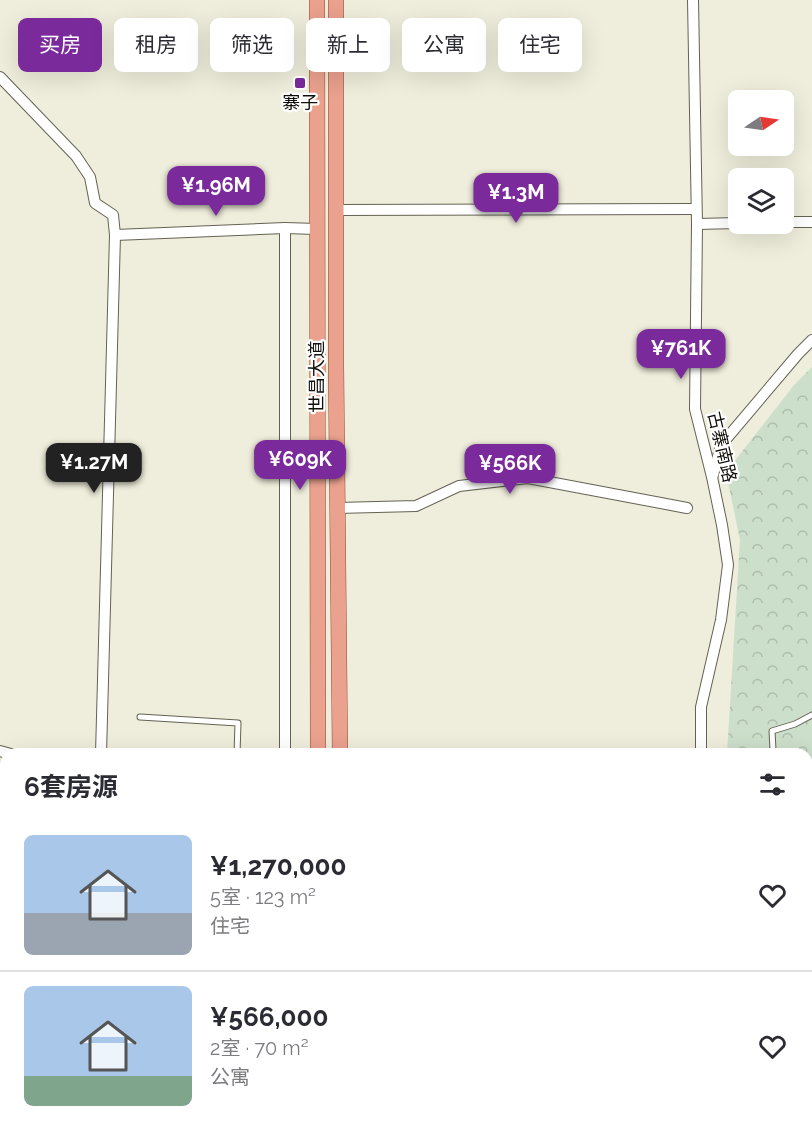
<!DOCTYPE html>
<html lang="zh">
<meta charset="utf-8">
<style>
:root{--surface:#fff;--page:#f2f2f3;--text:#2b2b33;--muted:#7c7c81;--line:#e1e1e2;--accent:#7a2a9b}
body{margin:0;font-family:Raleway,"Noto Sans SC",sans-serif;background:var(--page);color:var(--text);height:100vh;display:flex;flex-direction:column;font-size:22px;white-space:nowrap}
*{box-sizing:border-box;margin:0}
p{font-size:20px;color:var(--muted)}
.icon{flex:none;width:33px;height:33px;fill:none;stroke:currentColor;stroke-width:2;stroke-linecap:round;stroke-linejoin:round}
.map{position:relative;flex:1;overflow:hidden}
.details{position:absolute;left:0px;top:748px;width:813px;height:386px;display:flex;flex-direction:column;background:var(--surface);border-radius:18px 18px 0 0;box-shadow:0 6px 24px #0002}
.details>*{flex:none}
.top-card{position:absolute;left:18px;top:18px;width:777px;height:54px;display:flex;gap:12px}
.needle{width:39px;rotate:77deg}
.buttons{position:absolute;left:728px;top:90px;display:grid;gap:12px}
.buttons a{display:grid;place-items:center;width:66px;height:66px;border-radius:9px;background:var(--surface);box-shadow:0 6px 24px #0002;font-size:30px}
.price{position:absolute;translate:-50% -51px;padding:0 14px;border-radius:12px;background:var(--accent);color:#fff;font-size:20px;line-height:39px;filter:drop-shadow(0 2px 3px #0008)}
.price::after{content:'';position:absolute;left:50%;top:36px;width:18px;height:14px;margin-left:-9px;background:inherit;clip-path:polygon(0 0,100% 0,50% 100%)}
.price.selected{background:#222;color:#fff}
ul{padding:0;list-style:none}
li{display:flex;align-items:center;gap:18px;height:150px;padding:0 24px}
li+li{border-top:2px solid var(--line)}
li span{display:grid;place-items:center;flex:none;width:168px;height:120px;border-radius:9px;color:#555}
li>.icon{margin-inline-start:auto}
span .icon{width:72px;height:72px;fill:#fffc;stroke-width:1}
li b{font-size:26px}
h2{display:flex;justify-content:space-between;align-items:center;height:72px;padding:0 24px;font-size:26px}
.pill{padding:0 21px;border-radius:9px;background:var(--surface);box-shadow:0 6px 24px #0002;font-size:21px;line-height:54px}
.pill.selected{background:var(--accent);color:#fff}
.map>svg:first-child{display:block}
.forest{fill:url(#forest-firs)}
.park{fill:url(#park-crowns)}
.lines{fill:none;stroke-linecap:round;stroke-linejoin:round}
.lane-casing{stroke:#646253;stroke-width:7}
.street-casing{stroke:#646253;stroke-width:12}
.secondary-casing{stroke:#646253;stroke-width:15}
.primary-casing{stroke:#95462e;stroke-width:16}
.path{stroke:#99978a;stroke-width:1.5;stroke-dasharray:3 3;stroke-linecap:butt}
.lane{stroke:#fff;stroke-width:5}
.street{stroke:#fff;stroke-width:10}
.secondary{stroke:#fff;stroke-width:14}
.primary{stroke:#eaa18e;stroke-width:15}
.poi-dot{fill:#7a2a9b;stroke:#fff;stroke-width:2}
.labels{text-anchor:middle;stroke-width:4.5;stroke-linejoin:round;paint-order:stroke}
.poi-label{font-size:18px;fill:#100f09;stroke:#fff}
.street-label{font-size:18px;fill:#100f09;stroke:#fff}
</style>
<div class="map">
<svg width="812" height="1133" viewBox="0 0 812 1133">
<defs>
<pattern id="forest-firs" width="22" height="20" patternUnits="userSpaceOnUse" patternTransform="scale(1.5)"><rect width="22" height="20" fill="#ccdfcb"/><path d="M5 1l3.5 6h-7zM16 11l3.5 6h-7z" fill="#aebead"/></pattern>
<pattern id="park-crowns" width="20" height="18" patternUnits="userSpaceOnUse" patternTransform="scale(1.5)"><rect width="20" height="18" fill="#ccdfcb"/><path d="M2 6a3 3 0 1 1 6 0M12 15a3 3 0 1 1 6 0" fill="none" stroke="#aebead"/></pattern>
</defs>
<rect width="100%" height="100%" fill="#efeddb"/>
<g class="forest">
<polygon points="0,979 6,980 6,1128 29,1128 25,1133 0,1133"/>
<polygon points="361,1128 417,1128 419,1133 361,1133"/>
</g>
<polygon class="park" points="812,367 812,997 807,985 807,754 727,754 740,540 726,472 795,384"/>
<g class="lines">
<defs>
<g id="lane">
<polyline points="140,717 238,723 237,754"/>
<polyline points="776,754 773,750 772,731 795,724 812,715"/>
<polyline points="807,780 812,783"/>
</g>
<g id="street">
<polyline points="693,0 697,224 695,409 712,477 722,525 728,565 721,620 701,707 701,754"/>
<polyline points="0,77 76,156 90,177 95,203 113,215 115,235 101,754"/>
<polyline points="336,210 696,209"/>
<polyline points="783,222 812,222"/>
<polyline points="697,224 738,223"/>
<polyline points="285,228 285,754"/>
<polyline points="115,235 285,228 317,229"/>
<polyline points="713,475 721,445 798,354 812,340"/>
<polyline points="337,508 416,506 459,486 528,478 687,508"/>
<polyline points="0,751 11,754"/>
<polyline points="0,957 6,957"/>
<polyline points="807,1028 812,1039"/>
<polyline points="807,1064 812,1063"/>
<polyline points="93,1133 93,1128"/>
<polyline points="279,1133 279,1128"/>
<polyline points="544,1133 563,1128"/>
</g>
<polyline id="secondary" points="425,1128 427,1133"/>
<g id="primary">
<polyline points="317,0 318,754"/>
<polyline points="336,0 336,365 340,754"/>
<polyline points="321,1128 321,1133"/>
<polyline points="341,1133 341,1128"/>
</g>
</defs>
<use href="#lane" class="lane-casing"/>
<use href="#street" class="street-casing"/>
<use href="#secondary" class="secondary-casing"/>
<use href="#primary" class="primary-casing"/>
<polyline class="path" points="807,875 812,876"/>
<use href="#lane" class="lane"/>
<use href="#street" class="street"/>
<use href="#secondary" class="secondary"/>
<use href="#primary" class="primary"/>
</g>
<rect class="poi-dot" x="294" y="77" width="12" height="12" rx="3"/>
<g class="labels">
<g class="poi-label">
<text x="300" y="109">寨子</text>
</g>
<g class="street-label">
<text transform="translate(317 377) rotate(-90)" y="6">世昌大道</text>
<text transform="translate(722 447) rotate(77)" y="6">古寨南路</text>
</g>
</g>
</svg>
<div class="buttons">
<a><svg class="needle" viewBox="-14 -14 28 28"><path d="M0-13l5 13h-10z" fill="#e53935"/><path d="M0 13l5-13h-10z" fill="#7c7c81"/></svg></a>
<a><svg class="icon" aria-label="layers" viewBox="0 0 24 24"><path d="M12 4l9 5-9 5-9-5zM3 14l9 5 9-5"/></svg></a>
</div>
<b class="price" style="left:216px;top:217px">¥1.96M</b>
<b class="price" style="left:516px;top:224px">¥1.3M</b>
<b class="price" style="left:681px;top:380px">¥761K</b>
<b class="price" style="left:300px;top:491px">¥609K</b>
<b class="price selected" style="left:94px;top:494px">¥1.27M</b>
<b class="price" style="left:510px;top:495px">¥566K</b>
<div class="top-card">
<a class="pill selected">买房</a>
<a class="pill">租房</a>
<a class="pill">筛选</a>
<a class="pill">新上</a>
<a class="pill">公寓</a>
<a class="pill">住宅</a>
</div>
<section class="details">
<h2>6套房源<svg class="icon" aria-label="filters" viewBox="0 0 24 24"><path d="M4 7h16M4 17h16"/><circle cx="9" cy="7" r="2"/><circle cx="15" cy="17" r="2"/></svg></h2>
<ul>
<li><span style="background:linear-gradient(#a9c7e8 65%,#9aa5b1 0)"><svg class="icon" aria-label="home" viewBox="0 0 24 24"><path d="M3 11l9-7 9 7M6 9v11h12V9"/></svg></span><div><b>¥1,270,000</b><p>5室 · 123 m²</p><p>住宅</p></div><svg class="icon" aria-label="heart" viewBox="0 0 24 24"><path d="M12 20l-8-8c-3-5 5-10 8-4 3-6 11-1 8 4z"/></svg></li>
<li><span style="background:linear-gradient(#a9c7e8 75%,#7fa58c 0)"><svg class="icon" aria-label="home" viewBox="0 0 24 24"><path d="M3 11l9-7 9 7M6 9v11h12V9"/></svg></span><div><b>¥566,000</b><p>2室 · 70 m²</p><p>公寓</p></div><svg class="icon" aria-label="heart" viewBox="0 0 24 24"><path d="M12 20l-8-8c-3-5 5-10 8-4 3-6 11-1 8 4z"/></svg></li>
</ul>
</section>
</div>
